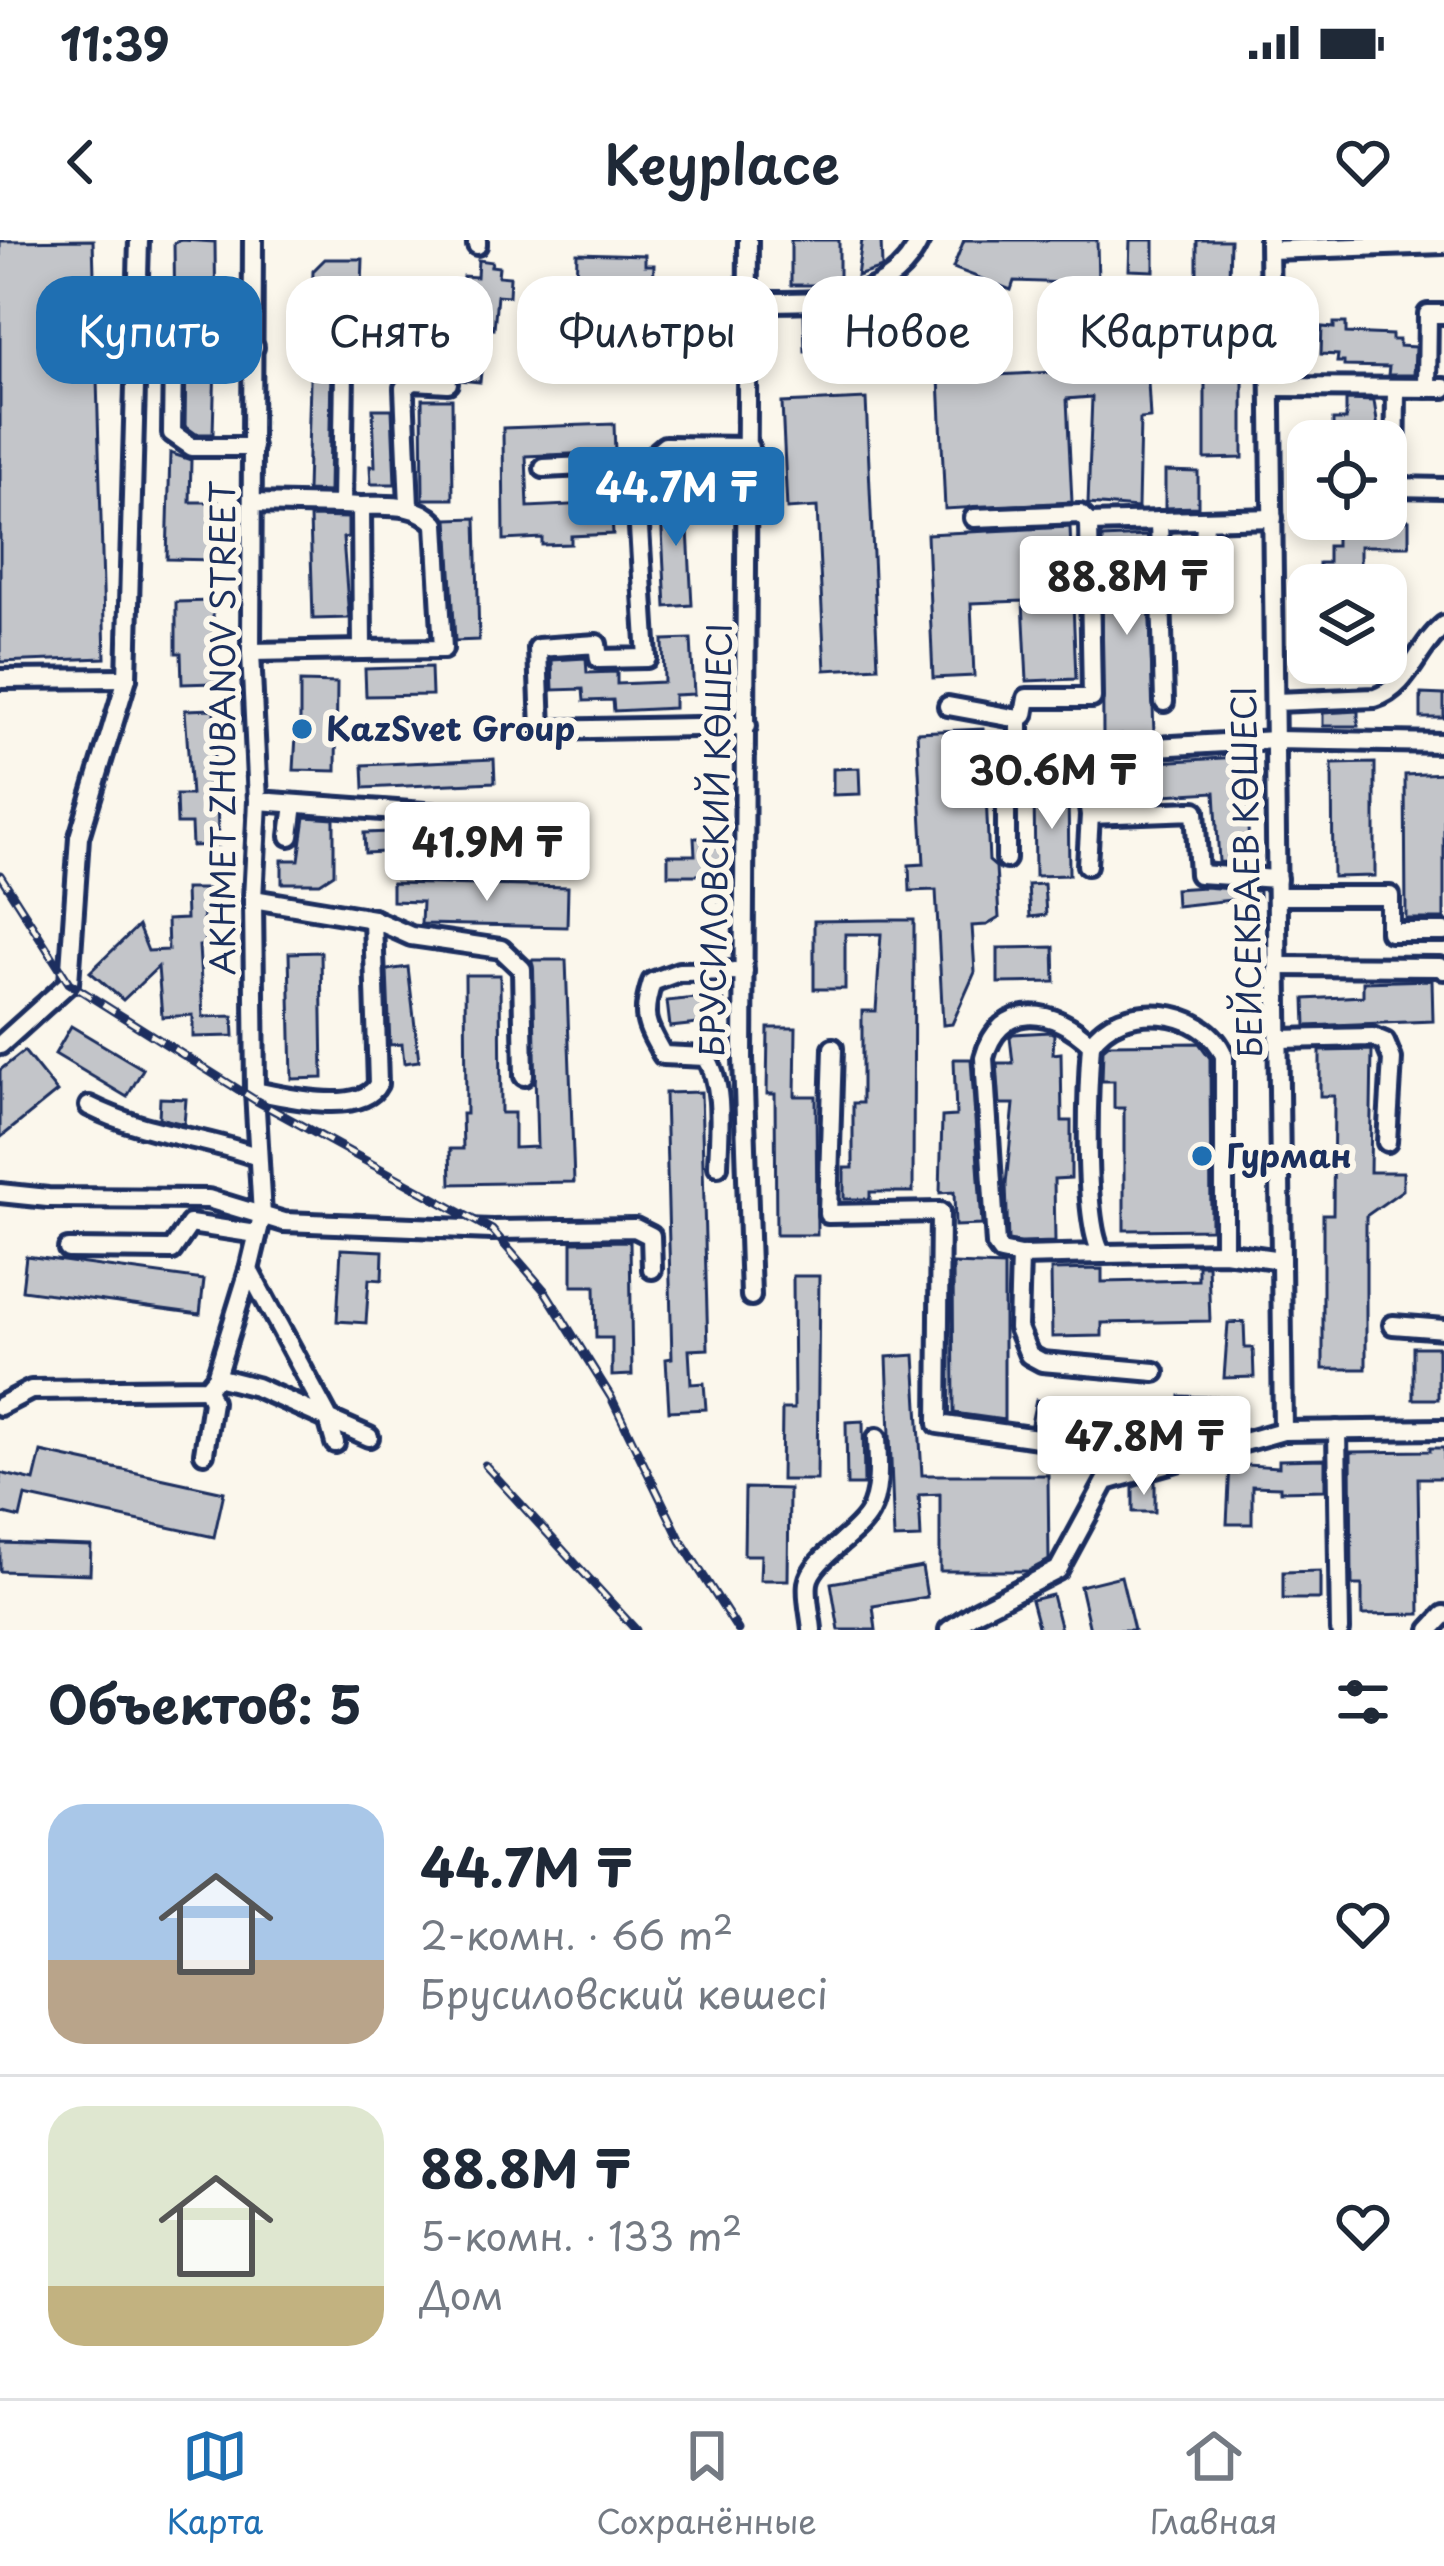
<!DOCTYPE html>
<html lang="ru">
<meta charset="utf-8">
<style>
:root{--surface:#fff;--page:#f6f6f7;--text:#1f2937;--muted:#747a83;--line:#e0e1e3;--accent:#1f6fb2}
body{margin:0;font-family:"Playpen Sans",sans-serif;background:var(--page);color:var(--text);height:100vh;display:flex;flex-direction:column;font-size:45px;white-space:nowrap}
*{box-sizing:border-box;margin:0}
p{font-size:39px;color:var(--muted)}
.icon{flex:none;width:66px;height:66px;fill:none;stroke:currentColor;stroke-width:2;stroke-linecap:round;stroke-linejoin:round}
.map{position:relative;height:1390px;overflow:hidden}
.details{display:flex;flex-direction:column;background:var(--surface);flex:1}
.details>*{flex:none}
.guide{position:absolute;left:36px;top:36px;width:1374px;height:108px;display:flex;gap:24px}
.controls{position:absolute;left:1287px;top:180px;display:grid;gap:24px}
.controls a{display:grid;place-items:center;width:120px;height:120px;border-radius:24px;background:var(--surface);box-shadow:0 6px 18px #0003;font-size:60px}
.price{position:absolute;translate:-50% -102px;padding:0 27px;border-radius:12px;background:#fff;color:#222;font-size:39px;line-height:78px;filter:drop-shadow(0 3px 6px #0008)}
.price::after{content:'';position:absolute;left:50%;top:72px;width:36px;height:27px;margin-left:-18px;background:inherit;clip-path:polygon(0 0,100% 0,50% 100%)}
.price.selected{background:var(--accent);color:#fff}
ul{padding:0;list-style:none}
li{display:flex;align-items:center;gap:36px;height:300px;padding:0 48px}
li+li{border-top:3px solid var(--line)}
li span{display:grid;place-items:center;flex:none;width:336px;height:240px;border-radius:36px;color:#555}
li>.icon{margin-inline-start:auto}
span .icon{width:144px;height:144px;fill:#fffc;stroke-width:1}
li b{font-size:51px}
h2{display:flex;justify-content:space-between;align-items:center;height:144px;padding:0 48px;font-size:51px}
.pill{padding:0 42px;border-radius:36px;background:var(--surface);box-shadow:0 6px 18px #0003;font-size:42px;line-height:108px}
.pill.selected{background:var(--accent);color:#fff}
.status{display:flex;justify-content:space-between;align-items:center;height:84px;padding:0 60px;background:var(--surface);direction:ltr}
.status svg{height:33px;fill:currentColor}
header{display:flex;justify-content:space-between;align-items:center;height:156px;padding:0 48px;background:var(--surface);font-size:54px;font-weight:600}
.tab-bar{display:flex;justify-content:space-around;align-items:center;height:168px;border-top:3px solid var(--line);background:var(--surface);font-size:33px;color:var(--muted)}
.tab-bar a{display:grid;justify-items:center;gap:6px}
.tab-bar .selected{color:var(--accent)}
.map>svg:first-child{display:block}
.building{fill:#c3c5c9;stroke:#1b2f5e;stroke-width:3}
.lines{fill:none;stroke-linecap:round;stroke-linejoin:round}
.minor-casing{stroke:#1b2f5e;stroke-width:26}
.minor{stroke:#fbf7ec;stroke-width:16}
.rail-casing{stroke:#1b2f5e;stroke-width:9}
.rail{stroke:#fbf7ec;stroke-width:4.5;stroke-dasharray:14;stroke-linecap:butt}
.poi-dot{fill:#1f6fb2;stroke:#fbf7ec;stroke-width:4.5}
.labels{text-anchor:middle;stroke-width:12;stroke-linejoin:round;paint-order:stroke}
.street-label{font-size:33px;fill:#1b2f5e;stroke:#fbf7ec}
.poi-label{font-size:33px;font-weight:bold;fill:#1b2f5e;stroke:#fbf7ec;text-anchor:start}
</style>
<div class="status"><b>11:39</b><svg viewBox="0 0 49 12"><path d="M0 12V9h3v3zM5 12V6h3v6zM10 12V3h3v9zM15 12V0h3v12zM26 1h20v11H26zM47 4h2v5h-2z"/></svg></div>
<header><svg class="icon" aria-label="back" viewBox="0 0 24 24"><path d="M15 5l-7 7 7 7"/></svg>Keyplace<svg class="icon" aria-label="heart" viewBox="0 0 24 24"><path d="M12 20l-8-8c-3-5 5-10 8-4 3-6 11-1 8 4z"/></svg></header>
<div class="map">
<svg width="1444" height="1390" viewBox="0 0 1444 1390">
<rect width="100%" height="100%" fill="#fbf7ec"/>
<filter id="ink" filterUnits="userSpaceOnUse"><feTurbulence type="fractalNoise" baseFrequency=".00833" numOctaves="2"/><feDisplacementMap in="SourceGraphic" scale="24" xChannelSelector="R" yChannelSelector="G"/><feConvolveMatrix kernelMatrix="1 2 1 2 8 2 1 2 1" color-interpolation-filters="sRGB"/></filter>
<g filter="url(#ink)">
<g class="building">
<polygon points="93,0 105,418 0,422 0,1"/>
<polygon points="181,0 215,2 216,89 175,89 174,3"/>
<rect x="791" y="0" width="48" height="45"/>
<polygon points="862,0 881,0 882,28 857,36"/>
<polygon points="964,0 1097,0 1098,44 1014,41 1011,50 953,28"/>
<polygon points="1130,0 1154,0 1154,31 1129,30"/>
<polygon points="1197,0 1230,0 1229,39 1197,38"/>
<polygon points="577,13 645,15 645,25 654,25 651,101 616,100 618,48 576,47"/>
<polygon points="325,19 363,19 362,47 340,51 332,62 329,252 307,251 313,31"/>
<polygon points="478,20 492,22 491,26 499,27 498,36 510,37 509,56 497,55 494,89 485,88 480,142 460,140 454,132 459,85 466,86 469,55 461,54 463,36 477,37"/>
<polygon points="837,73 839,110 805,112 804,75"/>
<polygon points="1334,83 1346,83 1346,93 1392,95 1392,100 1399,100 1399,106 1415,107 1414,135 1388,135 1389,127 1344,126 1344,122 1337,122 1338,115 1321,114 1322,87 1334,88"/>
<polygon points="1243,91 1243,218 1205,219 1205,92"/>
<polygon points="1146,106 1150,178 1140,179 1138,268 1088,264 1092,157 1067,159 1072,262 945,269 939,138 1054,132 1053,111"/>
<polygon points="215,120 213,194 196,194 185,186 186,121"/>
<polygon points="422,159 452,159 453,259 423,259"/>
<polygon points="866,159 878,427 825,430 817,267 787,269 782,163"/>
<polygon points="1346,160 1374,161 1378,188 1363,188 1364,201 1338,201 1338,197 1333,197 1333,180 1346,180"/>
<polygon points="373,169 392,169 395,244 371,244 370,226 375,226"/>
<polygon points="614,184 615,212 526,216 528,267 611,263 613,294 571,296 571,304 542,305 542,298 504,300 503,188"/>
<polygon points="170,213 191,220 190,262 218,262 216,320 167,319"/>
<polygon points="1165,231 1198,232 1198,267 1165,268"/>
<polygon points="686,251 692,365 666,367 660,253"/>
<polygon points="310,277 348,278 348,297 343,298 349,378 313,379"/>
<polygon points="476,278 479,400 455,401 448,279"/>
<polygon points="1336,279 1409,280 1409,306 1360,306 1360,345 1319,345 1319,323 1328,323 1328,306 1336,306"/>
<polygon points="1070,287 1076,439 1027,441 1023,361 971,363 974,436 933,438 927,294"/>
<polygon points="1147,296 1154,494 1103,496 1102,298"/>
<polygon points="213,361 214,443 182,444 181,413 176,413 176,362"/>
<polygon points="691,399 694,454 674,455 674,468 614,471 613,460 584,461 583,449 553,450 552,420 586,418 587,433 617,432 617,444 664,442 663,400"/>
<polygon points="431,427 432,455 366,456 365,429"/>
<polygon points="300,442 337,443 336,531 294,530 296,495 300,495"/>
<polygon points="1421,454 1444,455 1444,478 1421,478"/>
<polygon points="214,469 214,528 222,527 222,540 217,540 218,605 192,606 191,584 177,584 176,555 191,555 185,470"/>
<polygon points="1358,471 1358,486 1323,486 1323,473"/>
<polygon points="983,489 989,621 996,627 999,678 987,685 972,686 975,732 952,784 943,785 936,650 910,651 909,625 924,624 917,492"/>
<polygon points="1239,517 1240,551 1246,551 1250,623 1219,622 1215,552 1110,558 1108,525"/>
<polygon points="494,519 495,542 364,548 363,525"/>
<polygon points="1375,523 1375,636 1333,637 1332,524"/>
<polygon points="859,528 860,554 833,555 833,529"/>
<polygon points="1444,533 1444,679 1406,679 1405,535"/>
<polygon points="1068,548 1069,635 1035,636 1034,549"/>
<polygon points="305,577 334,579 334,634 320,643 282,643 282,620 299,620"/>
<polygon points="448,590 449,609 365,613 364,593"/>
<polygon points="694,598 718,598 718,606 732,606 731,661 719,661 719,635 668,635 668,615 695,615"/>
<polygon points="392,643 568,647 567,687 421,684 422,662 392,661"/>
<polygon points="1044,644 1046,675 1030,677 1028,645"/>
<polygon points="1204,647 1259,651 1259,657 1176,666 1175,649"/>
<polygon points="185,649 225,649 225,667 202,668 205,705 199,706 203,777 233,776 234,796 193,797 193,775 162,777 158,727 123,760 90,732 138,686 148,711 168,710 167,680 186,679"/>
<polygon points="881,680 914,680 913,952 870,952 870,959 844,959 844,928 853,928 853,863 862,863 862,771 876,771 881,694 845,694 845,749 814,749 814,681"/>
<polygon points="1054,707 1055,742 998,743 998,708"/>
<polygon points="321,712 323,838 292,839 289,713"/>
<polygon points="532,720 566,720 574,942 451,944 450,909 463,909 462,874 466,874 465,735 500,735 501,873 514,873 514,908 537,907"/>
<polygon points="408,727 419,821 404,823 402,804 390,805 387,730"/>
<polygon points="1432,740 1433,781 1306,786 1305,759 1363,756 1363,742"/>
<polygon points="723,755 726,781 670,787 667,761"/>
<polygon points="71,786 143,829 127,857 55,814"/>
<polygon points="768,788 796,788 795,856 816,856 817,995 776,995 775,854 767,854"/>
<polygon points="1050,792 1054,794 1053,814 1061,813 1062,881 1071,881 1071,938 1054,939 1055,1002 1021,1003 1008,1001 1006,944 1014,864 1000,864 997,823 1013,823 1010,797 1013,794"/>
<polygon points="1199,803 1210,818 1211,989 1124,990 1124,868 1114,868 1114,841 1102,841 1103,809 1109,804"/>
<polygon points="1372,810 1370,932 1403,932 1403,950 1366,976 1366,1129 1323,1129 1323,974 1333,974 1334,856 1320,856 1320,811"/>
<polygon points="24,811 57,852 0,898 0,830"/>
<polygon points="954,819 971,819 982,985 955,986 954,952 940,953 942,877 956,876"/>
<polygon points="701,852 708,1109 689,1110 691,1144 704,1143 706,1169 669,1171 666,1119 672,1118 665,853"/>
<polygon points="160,858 186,859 184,884 159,878"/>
<polygon points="630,1001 632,1135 612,1136 612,1098 596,1098 595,1046 572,1046 572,1002"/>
<polygon points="341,1009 383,1011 382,1040 369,1039 366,1083 337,1081"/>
<polygon points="26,1016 204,1040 200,1074 22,1050"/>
<polygon points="953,1024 1004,1026 1004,1180 954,1173"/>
<polygon points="1198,1025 1208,1025 1210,1081 1102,1083 1102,1096 1052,1097 1051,1030 1102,1029 1102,1042 1198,1040"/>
<polygon points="793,1036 819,1036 817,1240 781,1240 782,1169 794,1169"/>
<polygon points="1244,1082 1245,1108 1253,1108 1254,1137 1224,1138 1228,1083"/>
<rect x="1413" y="1107" width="25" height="52"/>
<polygon points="915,1115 922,1235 1048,1235 1049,1320 1028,1331 940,1331 940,1254 919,1255 921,1298 894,1299 887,1117"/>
<polygon points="1180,1156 1239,1158 1238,1181 1231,1181 1231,1193 1224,1195 1179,1193"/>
<polygon points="1036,1160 1097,1170 1093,1193 1031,1184"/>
<polygon points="863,1181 864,1245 847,1245 846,1182"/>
<polygon points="1430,1208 1444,1208 1444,1238 1418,1238 1420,1374 1362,1375 1362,1345 1352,1345 1351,1212 1430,1211"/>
<polygon points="41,1212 224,1252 214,1297 25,1256 20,1278 0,1273 0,1233 34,1241"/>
<polygon points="1325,1219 1325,1250 1280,1251 1280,1247 1252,1246 1252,1284 1227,1284 1230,1224 1279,1227 1279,1220"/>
<polygon points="1155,1240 1155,1272 1133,1272 1133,1247"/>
<polygon points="745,1248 789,1249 788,1340 760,1340 761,1315 744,1315"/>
<polygon points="0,1303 91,1306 90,1334 0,1331"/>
<polygon points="922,1327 927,1357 873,1366 876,1390 839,1390 831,1343"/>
<polygon points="1320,1331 1320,1359 1283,1359 1283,1332"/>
<polygon points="1121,1336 1134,1390 1090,1390 1080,1346"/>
<polygon points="1052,1355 1061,1390 1039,1390 1031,1360"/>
</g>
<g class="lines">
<defs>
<g id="minor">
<polyline points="477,0 477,5"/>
<polyline points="748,0 743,818 751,1056"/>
<polyline points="1269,0 1283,1191"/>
<polyline points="1270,10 1444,4"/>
<path d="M749,62c65,-1 140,7 171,-62"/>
<polyline points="1271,147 1444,148"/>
<polyline points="1396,148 1395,247 1444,248"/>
<polyline points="1427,148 1428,74 1444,74"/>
<polyline points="253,207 192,207 172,193 173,117 180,107 254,107"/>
<polyline points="635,223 647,418 599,419 597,404 538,408 541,490 747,486"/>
<polyline points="544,228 645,223 665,206 749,207"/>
<polyline points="252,263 342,265"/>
<path d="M361,266c28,0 54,-4 75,18l7,125 -81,1"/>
<polyline points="409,266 404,148 414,141 448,143"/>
<polyline points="974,278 1080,274 1089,283 1273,278"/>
<polyline points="1159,281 1164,462"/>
<polyline points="1202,359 1205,281"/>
<polyline points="251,412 362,410 361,266 342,265 345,63"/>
<polyline points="0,439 127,438"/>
<path d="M1275,462l100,-4c34,-11 42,-51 69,-73"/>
<polyline points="948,466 1019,479 1024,475 1027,458 1092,458 1089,283"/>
<polyline points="1081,511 1090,575 1195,571 1199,634 1277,639"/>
<polyline points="1019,515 1019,479"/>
<polyline points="258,561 452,575"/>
<polyline points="290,596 294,564"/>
<polyline points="1006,619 1006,533 1019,515 1275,500 1444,503"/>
<polyline points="1087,625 1090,575"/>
<polyline points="1277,656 1390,656 1390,692 1444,692"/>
<polyline points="253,659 373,679 411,696 501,709 522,729 524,836"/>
<polyline points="1278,726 1440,727 1444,730"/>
<polyline points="1279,799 1373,797 1385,802 1392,819 1387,902"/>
<path d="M1091,804c28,-44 114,-38 133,12v196"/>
<polyline points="0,805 69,743 79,597 127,438 139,0"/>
<polyline points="833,808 828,974 940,972 938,1184 1187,1219"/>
<path d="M255,851c29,6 107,25 123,-7l-5,-165"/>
<path d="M89,866c60,30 110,29 169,51"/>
<path d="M718,926c1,-34 7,-80 -12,-109l-43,-2c-18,-32 -22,-38 -11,-73l27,-10 65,-1"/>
<polyline points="0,953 48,958 208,959 284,982 492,990 635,988 651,996 652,1029"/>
<polyline points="68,1009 172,1010 190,984 257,994"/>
<path d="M1102,1014l-82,2 -19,-4 -5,-7 -12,-187c16,-59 71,-50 107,-14 -3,41 -9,179 11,210l122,-2 57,8"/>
<polyline points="1020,1016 1018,1088 1029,1115 1042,1122 1155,1132"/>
<polyline points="249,1030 327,1175 335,1203"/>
<polyline points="1393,1085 1444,1089"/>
<polyline points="216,1137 256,1147 369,1197"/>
<polyline points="0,1166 31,1150 207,1148 216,1137 249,1030 262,976 255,851 253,659 258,561 251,412 253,0"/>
<polyline points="1337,1190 1340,1390"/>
<polyline points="204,1213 212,1162 207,1148"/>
<path d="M812,1390c-1,-14 -6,-33 -4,-47 4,-25 48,-46 61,-70 12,-22 9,-51 8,-75"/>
<polyline points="949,1390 977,1371 1058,1330 1106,1241 1283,1191 1444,1189"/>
<polyline points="1430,1390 1444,1375"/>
</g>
</defs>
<use href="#minor" class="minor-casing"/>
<use href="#minor" class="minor"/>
<defs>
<g id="rail">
<polyline points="0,635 69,743 255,860 492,990 545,1051 611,1157 681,1301 738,1390"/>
<polyline points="485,1225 636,1390"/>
</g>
</defs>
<use href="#rail" class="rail-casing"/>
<use href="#rail" class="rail"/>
</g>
</g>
<g class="poi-dot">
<circle cx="302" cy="489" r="12"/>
<circle cx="1202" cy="916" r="12"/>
</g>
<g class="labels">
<g class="street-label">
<text transform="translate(223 488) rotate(-90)" y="12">AKHMET ZHUBANOV STREET</text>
<text transform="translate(716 600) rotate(-89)" y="12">БРУСИЛОВСКИЙ КӨШЕСІ</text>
<text transform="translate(1247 632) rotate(-91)" y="12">БЕЙСЕКБАЕВ КӨШЕСІ</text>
</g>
<g class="poi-label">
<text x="326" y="501">KazSvet Group</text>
<text x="1226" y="928">Гурман</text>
</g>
</g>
</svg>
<div class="controls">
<a><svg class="icon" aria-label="locate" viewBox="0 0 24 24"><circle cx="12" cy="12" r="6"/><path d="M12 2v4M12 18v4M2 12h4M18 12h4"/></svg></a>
<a><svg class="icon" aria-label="layers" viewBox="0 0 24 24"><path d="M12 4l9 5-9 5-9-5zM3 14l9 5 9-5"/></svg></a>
</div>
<b class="price selected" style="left:676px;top:309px">44.7M ₸</b>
<b class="price" style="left:1127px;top:398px">88.8M ₸</b>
<b class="price" style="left:1052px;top:592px">30.6M ₸</b>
<b class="price" style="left:487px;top:664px">41.9M ₸</b>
<b class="price" style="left:1144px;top:1258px">47.8M ₸</b>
<div class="guide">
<a class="pill selected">Купить</a>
<a class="pill">Снять</a>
<a class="pill">Фильтры</a>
<a class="pill">Новое</a>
<a class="pill">Квартира</a>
</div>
</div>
<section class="details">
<h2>Объектов: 5<svg class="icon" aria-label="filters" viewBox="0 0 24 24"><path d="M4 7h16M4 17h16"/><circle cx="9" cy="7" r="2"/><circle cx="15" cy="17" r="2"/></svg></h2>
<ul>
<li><span style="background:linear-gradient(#a9c7e8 65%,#b9a48a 0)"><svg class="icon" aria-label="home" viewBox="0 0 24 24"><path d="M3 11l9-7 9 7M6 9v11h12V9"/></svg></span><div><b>44.7M ₸</b><p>2-комн. · 66 m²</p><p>Брусиловский көшесі</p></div><svg class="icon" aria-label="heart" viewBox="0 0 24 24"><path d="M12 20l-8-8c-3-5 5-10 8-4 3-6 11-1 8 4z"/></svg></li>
<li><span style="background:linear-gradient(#dfe7d0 75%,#c2b280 0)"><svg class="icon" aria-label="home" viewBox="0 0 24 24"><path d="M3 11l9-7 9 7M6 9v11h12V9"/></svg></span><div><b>88.8M ₸</b><p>5-комн. · 133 m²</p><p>Дом</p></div><svg class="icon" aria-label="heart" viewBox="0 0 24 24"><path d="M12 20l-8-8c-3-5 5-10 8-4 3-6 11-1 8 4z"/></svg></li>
</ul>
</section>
<nav class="tab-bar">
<a class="selected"><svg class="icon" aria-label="map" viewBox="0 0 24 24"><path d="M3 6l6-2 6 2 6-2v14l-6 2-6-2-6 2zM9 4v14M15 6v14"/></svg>Карта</a>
<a><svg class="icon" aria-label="saved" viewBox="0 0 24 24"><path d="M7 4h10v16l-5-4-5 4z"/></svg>Сохранённые</a>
<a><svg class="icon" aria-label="home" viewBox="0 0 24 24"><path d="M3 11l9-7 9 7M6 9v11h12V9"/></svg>Главная</a>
</nav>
